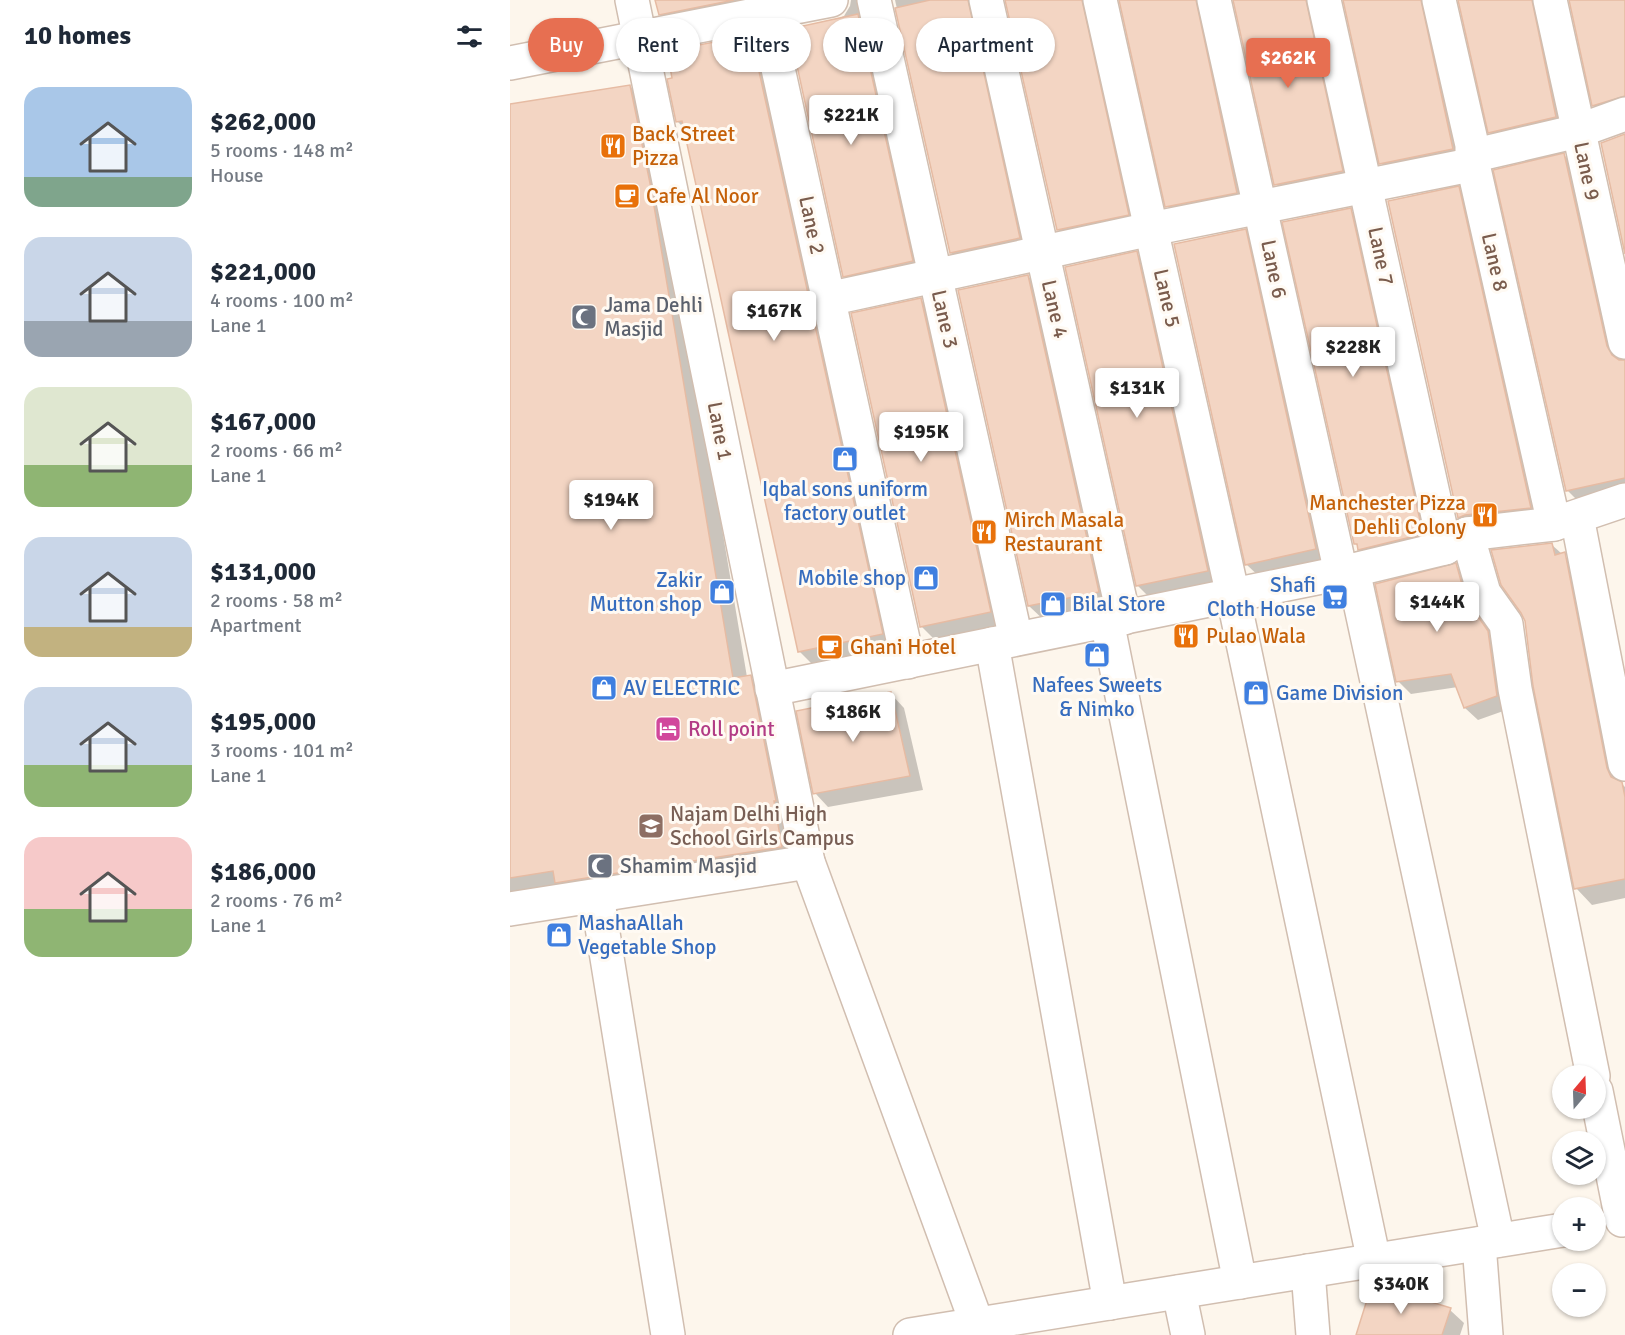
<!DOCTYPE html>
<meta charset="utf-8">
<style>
:root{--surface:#fff;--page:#f6f6f7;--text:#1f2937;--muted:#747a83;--accent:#e76f51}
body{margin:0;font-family:Signika,sans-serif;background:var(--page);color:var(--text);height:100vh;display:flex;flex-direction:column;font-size:22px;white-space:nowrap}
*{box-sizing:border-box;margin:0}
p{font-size:20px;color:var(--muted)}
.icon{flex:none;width:33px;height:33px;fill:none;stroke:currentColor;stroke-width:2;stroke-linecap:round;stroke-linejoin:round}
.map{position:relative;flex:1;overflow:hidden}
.drawer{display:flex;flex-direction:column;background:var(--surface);width:510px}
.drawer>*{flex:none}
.guide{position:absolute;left:18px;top:18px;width:570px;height:54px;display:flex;gap:12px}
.needle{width:39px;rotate:19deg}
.fabs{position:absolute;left:1042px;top:1065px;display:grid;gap:12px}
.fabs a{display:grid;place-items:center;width:54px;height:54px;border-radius:50%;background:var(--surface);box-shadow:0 2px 4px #0004;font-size:30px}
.price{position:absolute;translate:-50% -51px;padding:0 14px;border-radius:6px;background:#fff;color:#222;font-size:20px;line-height:39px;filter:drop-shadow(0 2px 3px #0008)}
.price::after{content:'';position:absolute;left:50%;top:36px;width:18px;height:14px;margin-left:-9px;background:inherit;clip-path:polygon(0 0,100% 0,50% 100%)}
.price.active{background:var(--accent);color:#fff}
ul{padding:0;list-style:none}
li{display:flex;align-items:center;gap:18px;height:150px;padding:0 24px}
li span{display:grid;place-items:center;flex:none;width:168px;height:120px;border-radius:18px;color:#555}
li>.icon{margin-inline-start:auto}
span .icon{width:72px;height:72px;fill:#fffc;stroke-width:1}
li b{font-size:26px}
h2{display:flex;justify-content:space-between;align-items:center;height:72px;padding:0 24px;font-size:26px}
.tag{padding:0 21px;border-radius:27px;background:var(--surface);box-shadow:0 2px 4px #0004;font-size:21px;line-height:54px}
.tag.active{background:var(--accent);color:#fff}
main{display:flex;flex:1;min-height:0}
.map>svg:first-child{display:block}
.shadow{fill:#0003}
.building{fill:#f3d5c3;stroke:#e6bba3;stroke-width:1.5}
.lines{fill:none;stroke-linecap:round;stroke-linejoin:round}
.minor-casing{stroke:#d1beb0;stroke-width:36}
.minor{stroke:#fff;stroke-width:33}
.labels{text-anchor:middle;stroke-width:6;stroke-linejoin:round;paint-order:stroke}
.food-label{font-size:21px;fill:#c56008;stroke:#fffaf3;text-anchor:start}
.street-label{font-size:21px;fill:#7a5c4d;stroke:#fffaf3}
.worship-label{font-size:21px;fill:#5b616d;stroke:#fffaf3;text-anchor:start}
.shop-label{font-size:21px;fill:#366cbe;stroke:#fffaf3;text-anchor:start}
.hotel-label{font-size:21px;fill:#b23c85;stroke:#fffaf3;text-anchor:start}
.education-label{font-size:21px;fill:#785e54;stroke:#fffaf3;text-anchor:start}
</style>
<main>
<section class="drawer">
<h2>10 homes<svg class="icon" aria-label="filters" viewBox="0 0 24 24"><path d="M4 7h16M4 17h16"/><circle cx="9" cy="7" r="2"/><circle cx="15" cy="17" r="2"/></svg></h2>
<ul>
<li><span style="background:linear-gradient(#a9c7e8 75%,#7fa58c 0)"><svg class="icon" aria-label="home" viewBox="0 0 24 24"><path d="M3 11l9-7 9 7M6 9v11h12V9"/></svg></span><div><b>$262,000</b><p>5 rooms · 148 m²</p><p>House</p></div></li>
<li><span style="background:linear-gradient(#c9d6e8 70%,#9aa5b1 0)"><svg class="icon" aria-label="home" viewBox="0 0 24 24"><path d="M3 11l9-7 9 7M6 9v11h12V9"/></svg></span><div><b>$221,000</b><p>4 rooms · 100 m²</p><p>Lane 1</p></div></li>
<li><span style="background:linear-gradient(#dfe7d0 65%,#8fb573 0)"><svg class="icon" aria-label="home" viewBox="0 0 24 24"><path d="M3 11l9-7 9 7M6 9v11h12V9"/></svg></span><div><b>$167,000</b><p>2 rooms · 66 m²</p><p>Lane 1</p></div></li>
<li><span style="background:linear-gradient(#c9d6e8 75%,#c2b280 0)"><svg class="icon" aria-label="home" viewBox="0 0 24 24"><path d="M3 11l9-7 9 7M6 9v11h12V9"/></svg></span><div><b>$131,000</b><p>2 rooms · 58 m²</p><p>Apartment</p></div></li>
<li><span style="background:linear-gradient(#c9d6e8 65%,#8fb573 0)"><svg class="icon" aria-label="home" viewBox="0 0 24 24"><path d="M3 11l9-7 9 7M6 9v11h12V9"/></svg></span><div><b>$195,000</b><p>3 rooms · 101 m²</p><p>Lane 1</p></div></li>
<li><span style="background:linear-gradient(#f6c9c9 60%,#8fb573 0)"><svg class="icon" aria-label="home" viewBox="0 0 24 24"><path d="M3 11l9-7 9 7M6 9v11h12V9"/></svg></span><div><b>$186,000</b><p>2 rooms · 76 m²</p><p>Lane 1</p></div></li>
</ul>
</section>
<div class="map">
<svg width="1115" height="1335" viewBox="0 0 1115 1335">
<rect width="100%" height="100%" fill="#fdf6ec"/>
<g class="shadow">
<polygon points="146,0 266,0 167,32 149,14"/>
<polygon points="341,0 376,0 420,279 352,294 334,276 280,29 325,20 334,16 340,6"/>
<polygon points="385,0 488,0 527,256 459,271 441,253"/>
<polygon points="497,0 602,0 636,232 566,247 548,230"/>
<polygon points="611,0 716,0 744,210 675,224 657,206"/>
<polygon points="725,0 826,0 850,189 783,202 766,184"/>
<polygon points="835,0 941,0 960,167 889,181 871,163"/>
<polygon points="950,0 1052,0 1063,134 998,150 980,132"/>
<polygon points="1061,0 1115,0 1115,118 1101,123 1084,105"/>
<polygon points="241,36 259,54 390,651 307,669 289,651 175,129 167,121"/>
<polygon points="120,86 137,104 158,207 237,677 240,677 258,695 289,865 0,899 0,106"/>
<polygon points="1054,155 1072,173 1113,361 1115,362 1115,499 1075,508 1057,490"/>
<polygon points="948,188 966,206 1038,525 967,535 949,517"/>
<polygon points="840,210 858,227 930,552 867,567 845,543"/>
<polygon points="735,231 753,249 823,566 755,582 737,565 665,245"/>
<polygon points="626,253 644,271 715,588 645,603 627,585"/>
<polygon points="518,276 535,294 606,609 537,623 519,606"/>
<polygon points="411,300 428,317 498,630 429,644 411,626"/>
<polygon points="1042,545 1070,570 1112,784 1115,787 1115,898 1082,905 1066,888"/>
<polygon points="945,565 958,578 969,613 990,645 999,709 968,720 955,708 948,687 901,694 888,681"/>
<polygon points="381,694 394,708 413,790 318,807 305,793"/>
<polygon points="940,1310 954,1323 950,1335 848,1335"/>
</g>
<g class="building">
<polygon points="145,0 224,0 149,15"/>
<polygon points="420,0 458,0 510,238 440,253 385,8"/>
<polygon points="495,0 572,0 619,215 547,230"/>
<polygon points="609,0 686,0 727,193 655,207"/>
<polygon points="723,0 796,0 833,171 764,185"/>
<polygon points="833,0 911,0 943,149 869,164"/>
<polygon points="948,0 1022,0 1046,117 978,133"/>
<polygon points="1059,0 1115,0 1115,96 1082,106"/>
<polygon points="348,14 403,261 333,277 279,29"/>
<polygon points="241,35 373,634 288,652 172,121 166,122 157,79 162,78 157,51"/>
<polygon points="120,85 141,188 223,678 241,675 266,801 264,801 272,847 45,883 43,871 0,878 0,104"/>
<polygon points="1115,134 1115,254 1091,143"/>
<polygon points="1054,153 1097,346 1102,355 1109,360 1115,360 1115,478 1056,491 983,170"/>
<polygon points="949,186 1021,508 955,515 948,518 878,201"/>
<polygon points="841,208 913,534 848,550 847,544 844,544 772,222"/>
<polygon points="736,229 806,549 735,565 664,244"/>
<polygon points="627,251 698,571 626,586 555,267"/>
<polygon points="518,275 589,592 518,606 448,290"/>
<polygon points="411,298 481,612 410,627 341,313"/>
<polygon points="1042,543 1045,555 1055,552 1097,768 1101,777 1112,782 1115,797 1115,879 1064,889 1023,686 1015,621 1011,613 991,585 981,550"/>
<polygon points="946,563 956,599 978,631 987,696 954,708 941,674 886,682 865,584"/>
<polygon points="381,692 400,776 303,794 286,711"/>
<polygon points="862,1284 941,1308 932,1335 846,1335"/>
</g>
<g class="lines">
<defs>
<g id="minor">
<polyline points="122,0 298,862 467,1324"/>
<polyline points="253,0 398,662"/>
<polyline points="364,0 506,639"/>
<polyline points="476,0 614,618"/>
<polyline points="590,0 723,596 864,1261"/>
<polyline points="704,0 831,573"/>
<polyline points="814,0 935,548"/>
<polyline points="929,0 962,145 962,160 1044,524"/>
<polyline points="1040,0 1115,342"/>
<polyline points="0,63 321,0"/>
<polyline points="318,299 641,229 955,166 970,154 1068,131 1115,114"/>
<polyline points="1067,517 1115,764"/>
<polyline points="957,534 974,593 996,624 1005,689 1083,1076"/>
<polyline points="843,570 988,1240"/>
<polyline points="597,621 730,1282"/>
<polyline points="482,644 600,1303"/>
<polyline points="262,689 831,573 935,548 957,534 1044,524 1115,500"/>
<polyline points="87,896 158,1335"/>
<polyline points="0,909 298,862"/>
<polyline points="1086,1091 1112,1220"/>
<polyline points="969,1244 976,1335"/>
<polyline points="798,1271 803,1335"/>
<polyline points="669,1292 678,1335"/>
<polyline points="400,1335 1053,1230"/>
</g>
</defs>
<use href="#minor" class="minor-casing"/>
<use href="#minor" class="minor"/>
</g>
<defs>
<symbol id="restaurant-square" viewBox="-11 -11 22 22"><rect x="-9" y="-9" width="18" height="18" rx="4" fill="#e8710a" stroke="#fffaf3"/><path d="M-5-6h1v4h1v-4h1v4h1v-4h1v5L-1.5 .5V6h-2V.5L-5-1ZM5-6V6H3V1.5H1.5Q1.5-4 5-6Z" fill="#fff"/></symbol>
<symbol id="cafe-square" viewBox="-11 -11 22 22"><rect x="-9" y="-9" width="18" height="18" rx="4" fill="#e8710a" stroke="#fffaf3"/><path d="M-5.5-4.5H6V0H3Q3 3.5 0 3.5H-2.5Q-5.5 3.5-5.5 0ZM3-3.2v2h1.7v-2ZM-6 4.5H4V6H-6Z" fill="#fff"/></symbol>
<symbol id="mosque-square" viewBox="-11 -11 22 22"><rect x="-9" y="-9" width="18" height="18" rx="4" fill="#6b7280" stroke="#fffaf3"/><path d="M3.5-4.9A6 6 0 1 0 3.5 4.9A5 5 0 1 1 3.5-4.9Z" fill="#fff"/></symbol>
<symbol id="shop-square" viewBox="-11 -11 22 22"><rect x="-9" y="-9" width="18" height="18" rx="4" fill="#3f7fe0" stroke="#fffaf3"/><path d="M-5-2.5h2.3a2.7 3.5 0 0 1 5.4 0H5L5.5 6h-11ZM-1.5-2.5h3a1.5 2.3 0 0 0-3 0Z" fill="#fff"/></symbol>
<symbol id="supermarket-square" viewBox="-11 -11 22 22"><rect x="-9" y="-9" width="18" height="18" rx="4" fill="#3f7fe0" stroke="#fffaf3"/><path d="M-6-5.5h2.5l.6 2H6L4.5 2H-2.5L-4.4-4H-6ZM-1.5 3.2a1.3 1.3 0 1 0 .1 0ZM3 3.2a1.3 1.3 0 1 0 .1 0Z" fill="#fff"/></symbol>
<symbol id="hotel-square" viewBox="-11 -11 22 22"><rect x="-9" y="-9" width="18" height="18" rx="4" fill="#d1479c" stroke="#fffaf3"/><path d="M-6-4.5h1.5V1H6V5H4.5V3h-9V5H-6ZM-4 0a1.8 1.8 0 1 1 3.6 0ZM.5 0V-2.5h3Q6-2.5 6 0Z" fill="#fff"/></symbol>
<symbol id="university-square" viewBox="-11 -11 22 22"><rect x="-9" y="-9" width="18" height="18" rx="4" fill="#8d6e63" stroke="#fffaf3"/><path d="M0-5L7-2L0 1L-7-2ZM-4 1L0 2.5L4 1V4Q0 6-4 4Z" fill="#fff"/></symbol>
</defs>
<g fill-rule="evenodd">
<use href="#restaurant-square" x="88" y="131" width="30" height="30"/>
<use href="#cafe-square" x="102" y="181" width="30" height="30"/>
<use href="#mosque-square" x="59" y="302" width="30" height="30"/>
<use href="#shop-square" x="320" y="444" width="30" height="30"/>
<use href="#restaurant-square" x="960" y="500" width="30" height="30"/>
<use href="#restaurant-square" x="459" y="517" width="30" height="30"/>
<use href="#shop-square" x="401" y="563" width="30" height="30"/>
<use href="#shop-square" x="197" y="577" width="30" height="30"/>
<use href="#supermarket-square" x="810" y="582" width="30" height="30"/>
<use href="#shop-square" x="528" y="589" width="30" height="30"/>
<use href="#restaurant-square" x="661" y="621" width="30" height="30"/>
<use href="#cafe-square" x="305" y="632" width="30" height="30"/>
<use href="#shop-square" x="572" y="640" width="30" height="30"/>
<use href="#shop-square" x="79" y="673" width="30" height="30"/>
<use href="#shop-square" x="731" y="678" width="30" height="30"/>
<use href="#hotel-square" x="143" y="714" width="30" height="30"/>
<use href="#university-square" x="126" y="811" width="30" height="30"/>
<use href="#mosque-square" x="75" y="851" width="30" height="30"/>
<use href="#shop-square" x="34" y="920" width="30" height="30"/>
</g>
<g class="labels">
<g class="food-label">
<text x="122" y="141">Back Street<tspan x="122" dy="24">Pizza</tspan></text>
<text x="136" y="203">Cafe Al Noor</text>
<text x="956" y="510" text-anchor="end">Manchester Pizza<tspan x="956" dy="24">Dehli Colony</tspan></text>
<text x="494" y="527">Mirch Masala<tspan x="494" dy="24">Restaurant</tspan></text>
<text x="696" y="643">Pulao Wala</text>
<text x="340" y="654">Ghani Hotel</text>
</g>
<g class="street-label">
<text transform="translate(1077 171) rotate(78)" y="7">Lane 9</text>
<text transform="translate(302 225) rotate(78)" y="7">Lane 2</text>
<text transform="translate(871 256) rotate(78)" y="7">Lane 7</text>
<text transform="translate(985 262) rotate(77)" y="7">Lane 8</text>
<text transform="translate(764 269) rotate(78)" y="7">Lane 6</text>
<text transform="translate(657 298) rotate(77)" y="7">Lane 5</text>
<text transform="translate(545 309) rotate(77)" y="7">Lane 4</text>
<text transform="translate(435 319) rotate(77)" y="7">Lane 3</text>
<text transform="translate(210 431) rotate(79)" y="7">Lane 1</text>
</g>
<g class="worship-label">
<text x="94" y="312">Jama Dehli<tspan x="94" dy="24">Masjid</tspan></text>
<text x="110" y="873">Shamim Masjid</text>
</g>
<g class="shop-label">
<text x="335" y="496" text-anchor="middle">Iqbal sons uniform<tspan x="335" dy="24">factory outlet</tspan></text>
<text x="396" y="585" text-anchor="end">Mobile shop</text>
<text x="192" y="587" text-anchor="end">Zakir<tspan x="192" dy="24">Mutton shop</tspan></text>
<text x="806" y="592" text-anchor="end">Shafi<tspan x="806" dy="24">Cloth House</tspan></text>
<text x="562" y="611">Bilal Store</text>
<text x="587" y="692" text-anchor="middle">Nafees Sweets<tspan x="587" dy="24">&amp; Nimko</tspan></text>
<text x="113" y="695">AV ELECTRIC</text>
<text x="766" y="700">Game Division</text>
<text x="68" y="930">MashaAllah<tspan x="68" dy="24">Vegetable Shop</tspan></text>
</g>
<g class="hotel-label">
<text x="178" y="736">Roll point</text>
</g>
<g class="education-label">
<text x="160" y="821">Najam Delhi High<tspan x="160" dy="24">School Girls Campus</tspan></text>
</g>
</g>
</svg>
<div class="fabs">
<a><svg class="needle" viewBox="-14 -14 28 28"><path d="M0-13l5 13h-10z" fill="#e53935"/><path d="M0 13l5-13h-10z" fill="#747a83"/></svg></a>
<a><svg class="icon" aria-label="layers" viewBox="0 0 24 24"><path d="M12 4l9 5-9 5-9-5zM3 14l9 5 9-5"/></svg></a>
<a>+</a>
<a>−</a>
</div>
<b class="price active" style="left:778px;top:89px">$262K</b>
<b class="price" style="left:341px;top:146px">$221K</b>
<b class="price" style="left:264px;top:342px">$167K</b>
<b class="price" style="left:843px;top:378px">$228K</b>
<b class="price" style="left:627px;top:419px">$131K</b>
<b class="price" style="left:411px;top:463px">$195K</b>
<b class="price" style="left:101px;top:531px">$194K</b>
<b class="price" style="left:927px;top:633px">$144K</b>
<b class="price" style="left:343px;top:743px">$186K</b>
<b class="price" style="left:891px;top:1315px">$340K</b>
<div class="guide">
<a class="tag active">Buy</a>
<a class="tag">Rent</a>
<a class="tag">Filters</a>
<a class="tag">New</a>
<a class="tag">Apartment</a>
</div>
</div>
</main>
